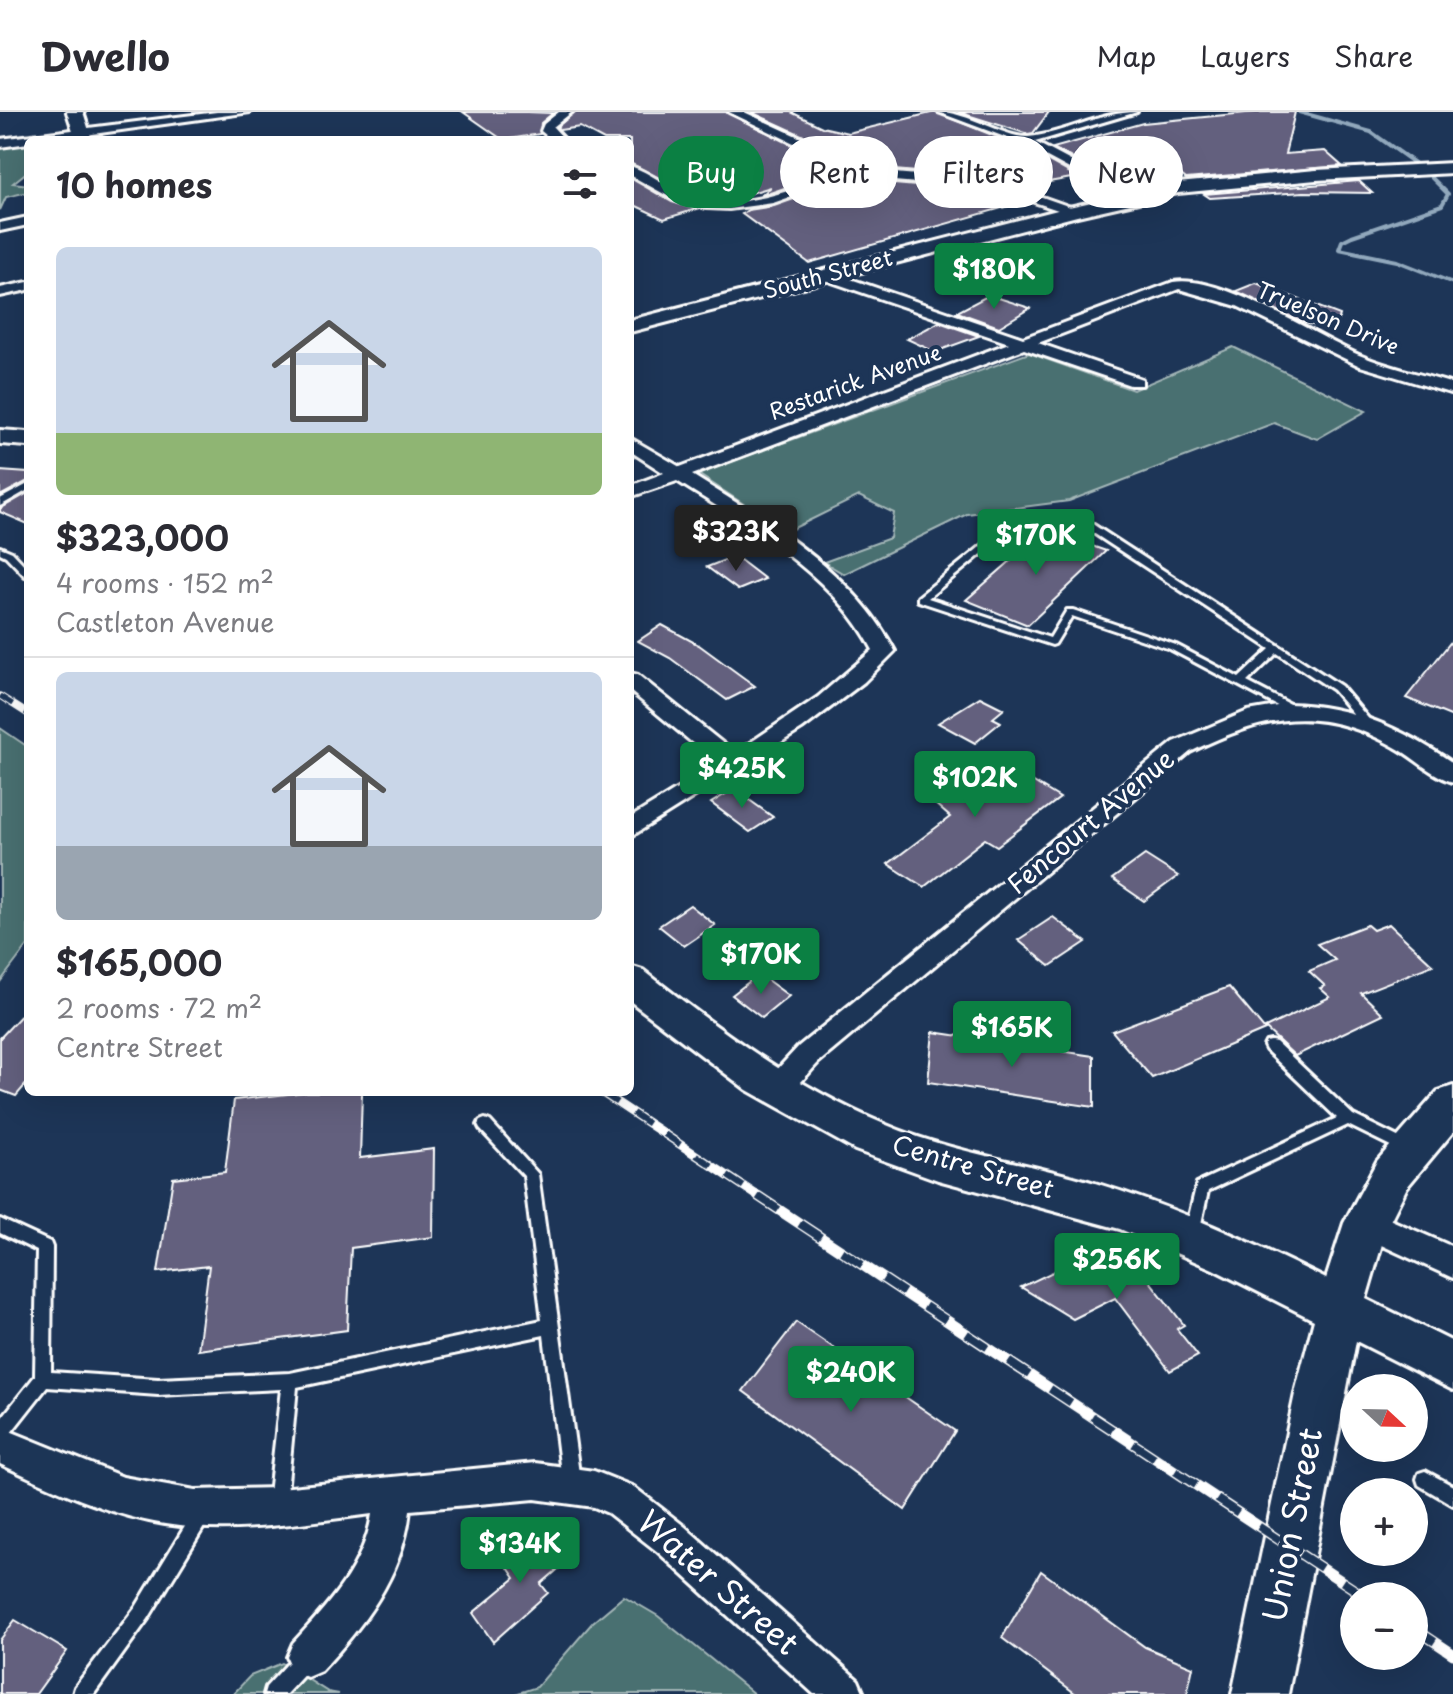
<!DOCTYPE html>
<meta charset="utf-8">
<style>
:root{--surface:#fff;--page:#f2f2f3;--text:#2b2b33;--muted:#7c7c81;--line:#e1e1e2;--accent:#0b8043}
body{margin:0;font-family:"Playpen Sans",sans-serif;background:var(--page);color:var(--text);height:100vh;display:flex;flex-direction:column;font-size:30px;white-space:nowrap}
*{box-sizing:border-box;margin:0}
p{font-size:26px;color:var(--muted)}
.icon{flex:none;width:44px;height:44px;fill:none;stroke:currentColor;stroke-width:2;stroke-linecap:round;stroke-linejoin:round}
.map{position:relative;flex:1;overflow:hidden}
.side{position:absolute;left:24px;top:24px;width:610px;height:960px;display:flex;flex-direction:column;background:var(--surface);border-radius:12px;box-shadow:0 8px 32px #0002}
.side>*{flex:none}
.banner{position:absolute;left:658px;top:24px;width:674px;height:72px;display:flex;gap:16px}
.needle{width:52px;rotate:112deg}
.tools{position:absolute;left:1340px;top:1262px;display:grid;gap:16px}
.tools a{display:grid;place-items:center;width:88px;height:88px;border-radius:50%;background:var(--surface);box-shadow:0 8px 32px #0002;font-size:40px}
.price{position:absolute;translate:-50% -68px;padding:0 18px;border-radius:8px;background:var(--accent);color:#fff;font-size:26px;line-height:52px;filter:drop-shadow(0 2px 4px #0008)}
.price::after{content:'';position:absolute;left:50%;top:48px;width:24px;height:18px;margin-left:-12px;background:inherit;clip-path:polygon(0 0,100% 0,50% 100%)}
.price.current{background:#222;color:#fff}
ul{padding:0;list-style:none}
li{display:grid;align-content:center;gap:16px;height:424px;padding:0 32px}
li+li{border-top:2px solid var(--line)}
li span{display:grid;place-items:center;height:248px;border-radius:12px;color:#555}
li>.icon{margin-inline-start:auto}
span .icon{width:144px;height:144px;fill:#fffc;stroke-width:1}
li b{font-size:34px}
h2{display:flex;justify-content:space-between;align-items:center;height:96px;padding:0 32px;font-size:34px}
.chip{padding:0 28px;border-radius:36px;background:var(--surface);box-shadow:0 8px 32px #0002;font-size:28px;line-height:72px}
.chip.current{background:var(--accent);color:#fff}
header{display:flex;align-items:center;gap:48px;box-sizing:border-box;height:112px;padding:0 40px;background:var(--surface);border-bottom:2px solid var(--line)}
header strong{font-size:38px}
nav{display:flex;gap:44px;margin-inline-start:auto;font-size:28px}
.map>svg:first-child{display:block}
.green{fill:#4a6f71;stroke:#a4b7b8;stroke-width:2}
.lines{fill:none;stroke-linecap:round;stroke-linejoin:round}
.stream{stroke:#91a8bc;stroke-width:4}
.building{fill:#63607e;stroke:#fff;stroke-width:2}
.lane-casing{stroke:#fff;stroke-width:6}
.street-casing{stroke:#fff;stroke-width:6}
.secondary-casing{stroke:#fff;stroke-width:6}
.lane{fill:#1d3557;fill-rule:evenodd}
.street{fill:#1d3557;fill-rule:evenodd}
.secondary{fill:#1d3557;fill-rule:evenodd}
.rail-far2-casing{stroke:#fff;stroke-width:7}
.rail-far1-casing{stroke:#fff;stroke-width:9}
.rail-casing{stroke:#fff;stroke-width:11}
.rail-far2{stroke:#1d3557;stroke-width:5;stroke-dasharray:15;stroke-linecap:butt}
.rail-far1{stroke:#1d3557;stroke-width:6;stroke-dasharray:19;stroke-linecap:butt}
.rail{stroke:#1d3557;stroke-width:8;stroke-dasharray:25;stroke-linecap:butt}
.labels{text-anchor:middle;stroke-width:8;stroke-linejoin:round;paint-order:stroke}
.far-street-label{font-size:22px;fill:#fff;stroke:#1d3557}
.street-label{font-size:26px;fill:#fff;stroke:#1d3557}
.near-street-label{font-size:32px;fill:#fff;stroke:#1d3557}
</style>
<header>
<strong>Dwello</strong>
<nav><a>Map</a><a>Layers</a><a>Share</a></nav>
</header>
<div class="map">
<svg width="1453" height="1582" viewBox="0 0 1453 1582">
<rect width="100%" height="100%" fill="#1d3557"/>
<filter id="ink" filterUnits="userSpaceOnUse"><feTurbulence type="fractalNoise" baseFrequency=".0125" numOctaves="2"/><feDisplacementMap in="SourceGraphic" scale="16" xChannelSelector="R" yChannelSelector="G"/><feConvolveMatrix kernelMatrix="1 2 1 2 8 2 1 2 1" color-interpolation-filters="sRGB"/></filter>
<g filter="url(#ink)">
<g class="green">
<polygon points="28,30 28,59 13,71 28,73 28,80 6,85 0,98 0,34"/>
<polygon points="1233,235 1366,299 1317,327 1274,311 1069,389 967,402 844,462 824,450 890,426 894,401 859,384 786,420 698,362 1029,241 1133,278"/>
<polygon points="0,616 28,635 28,833 0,870"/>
<polygon points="624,1484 658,1504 754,1582 515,1582 537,1575 593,1510"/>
<polygon points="282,1551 328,1580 339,1582 233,1582 250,1564"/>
</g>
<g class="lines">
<g class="stream">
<polyline points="1299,0 1371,20 1416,52"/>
<polyline points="1431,65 1448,82 1442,93 1352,124 1342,129 1339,137 1397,149 1453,171"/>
</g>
</g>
<g class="building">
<polygon points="463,0 527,0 553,1 541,11 540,22 503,28"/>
<polygon points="575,0 726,0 840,57 767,82 763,82 771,75 731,87 706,85 686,80 630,51 630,28 604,28 580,15 560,18 557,15"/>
<polygon points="751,0 791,0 822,15 848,21 935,0 1022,35 1014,47 1034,41 1077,65 1038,72 1033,79 999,67 894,58 863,51"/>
<polygon points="958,0 1049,0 1033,21 1028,22"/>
<polygon points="1256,0 1295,0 1285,42 1325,39 1342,54 1186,67 1175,58 1130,66 1114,58 1099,61 1053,36 1143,11"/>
<polygon points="859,64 894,72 997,81 1023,90 809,151 742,102 748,98 774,94"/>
<polygon points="630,66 672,90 697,97 664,107 630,91"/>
<polygon points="1359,69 1372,81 1304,80 1210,86 1204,82"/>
<polygon points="1256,171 1340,203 1335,219 1302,210 1236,179"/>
<polygon points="989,183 1030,196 999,215 957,200"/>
<polygon points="939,210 979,224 935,240 907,227"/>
<polygon points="0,359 28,361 28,369 0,384"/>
<polygon points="28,381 28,412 0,400 0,397"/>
<polygon points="1046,418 1106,439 1028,513 966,488"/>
<polygon points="735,444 765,467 738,478 707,455"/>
<polygon points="662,513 699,533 755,574 727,588 670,546 638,529"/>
<polygon points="1453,527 1453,605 1406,586"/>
<polygon points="980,585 1004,597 993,606 1001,610 975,631 938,611"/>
<polygon points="994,646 1060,686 997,734 985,727 924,775 888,752 950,705 933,690"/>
<polygon points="734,677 773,705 750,720 711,691"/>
<polygon points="1145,743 1178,764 1144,789 1112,767"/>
<polygon points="690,793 715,813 684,834 659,814"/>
<polygon points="1053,805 1086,830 1050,854 1018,828"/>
<polygon points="1389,812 1433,853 1361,881 1383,902 1295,944 1265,916 1330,885 1320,876 1325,874 1309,859 1335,848 1317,832 1367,813 1373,818"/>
<polygon points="759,862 789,884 762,906 732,883"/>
<polygon points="1229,875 1265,918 1152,966 1112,919"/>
<polygon points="28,896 28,970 16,984 0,978 0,926"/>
<polygon points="933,920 1094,944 1094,995 928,970"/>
<polygon points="306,980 362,980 360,1046 434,1037 433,1125 351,1136 347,1218 198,1238 209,1154 158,1160 173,1066 225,1060 234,988"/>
<polygon points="1095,1140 1104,1153 1128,1141 1184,1213 1177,1217 1198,1244 1170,1259 1115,1186 1073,1207 1021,1175"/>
<polygon points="796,1210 955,1319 905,1398 743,1279"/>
<polygon points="538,1416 565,1451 541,1472 548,1481 493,1530 473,1501 515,1466 502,1447"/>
<polygon points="1041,1459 1145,1535 1193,1555 1187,1582 1076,1582 1002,1526"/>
<polygon points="15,1508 67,1539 36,1582 0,1582 0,1528"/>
</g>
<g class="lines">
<defs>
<g id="lane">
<polygon points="28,372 28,378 0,394 0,387"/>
<path d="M1021,402l59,2 261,170 31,37 -1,2h-8l-30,-35 -56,-37 -30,29 50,26 1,2 -1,2h-8l-119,-63 -98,-33 -17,28 -3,1 -134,-44v-4zM1023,408l52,1 195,128 -31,29 -63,-33 -103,-35h-6l-17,28 -122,-40z"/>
<polygon points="0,435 12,440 28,457 28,465 25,464 6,444 0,441"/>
<polygon points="1271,929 1276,930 1353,1003 1412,1032 1414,1036 1412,1040 1407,1042 1348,1013 1208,1079 1199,1121 1197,1126 1192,1128 1187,1126 1185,1121 1197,1071 1337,1006 1266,938 1264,934 1266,930"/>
<polygon points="485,1007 490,1009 538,1062 580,1369 577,1375 571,1378 565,1375 562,1369 544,1223 297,1275 286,1391 283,1397 277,1400 271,1397 268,1391 281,1277 158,1283 47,1275 6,1327 0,1329 0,1308 35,1264 37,1139 0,1121 0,1107 50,1130 52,1135 51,1260 158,1267 290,1261 542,1208 524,1064 480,1017 478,1013 480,1009"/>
<polygon points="1425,1359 1453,1374 1453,1393 1419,1373 1417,1367 1419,1361"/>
<polygon points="201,1395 207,1398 210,1404 207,1410 148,1507 94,1582 73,1582 75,1575 136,1495 195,1398"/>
<polygon points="305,1538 312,1540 314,1547 312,1554 286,1582 264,1582 266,1575 298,1540"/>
</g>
<g id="street">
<polygon points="217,0 250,0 0,35 0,27"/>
<polygon points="559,0 572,0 553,15 565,28 552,28 541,19 544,12"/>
<path d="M729,0h15l118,54 32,7 105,9 83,29 -12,3 -72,-24 -104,-9 -35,-8 -86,30 -44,6 -22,-1 -34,-9 -43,-24v-9c20,6 36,21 55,29 53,20 113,-7 163,-26z"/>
<path d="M938,0c31,0 66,26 90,25 37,-3 71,-25 109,-25l-102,30 103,55 -11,3 -106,-57z"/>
<polygon points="28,105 28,113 0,119 0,111"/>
<path d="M820,160h10l193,66 150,-56c47,-9 142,54 186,73 30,13 63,19 94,29v10l-93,-28 -123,-60 -58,-17 -141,54 104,36v6h-12l-106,-36 -332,126c75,47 161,96 203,176l-31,31 -62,47 -172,108v-19l88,-54 -88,-73v-18l8,2 97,78 83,-56 55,-47c-39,-76 -127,-125 -196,-169l-47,16v-11l34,-13 -34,-22v-13l50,29 329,-124 -189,-65z"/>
<polygon points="28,170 28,178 0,184 0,176"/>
<path d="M1289,592c63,2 112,24 164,59v19c-21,-6 -39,-25 -58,-35 -76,-43 -130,-32 -205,5l-371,310c-15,15 -30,41 -53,33l-5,-8 38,-41 375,-304 74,-31z"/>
<polygon points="1366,1097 1453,1135 1453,1166 1355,1121 1350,1111 1355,1101"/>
<path d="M0,1315l123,50 72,13 85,-2 255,-25 59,8 40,16 50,39 174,154 6,14h-50l-156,-142 -50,-39 -14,-6 -59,-8 -125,11c-7,65 -46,115 -89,161l-14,6 -14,-6 -6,-14 6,-14c35,-38 71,-76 79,-129 -68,8 -138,21 -207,10 -58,-9 -112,-36 -165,-60z"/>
</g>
<g id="secondary">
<polygon points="67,0 83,0 92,28 76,28"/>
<polygon points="1453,51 1453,61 1316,68 1178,81 1077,104 630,220 630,208 1069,95 1178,71 1316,58"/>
<polygon points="0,318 28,320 28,334 0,332"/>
<path d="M630,854l13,4c75,59 152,117 241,154 67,29 141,38 211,59 80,24 156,59 231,96l18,-56 33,-62 61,-70 15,-5v46l-46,55 -20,40 -21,72 87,43v48l-97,-49 -68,353h-56l64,-305 18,-69 -101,-51 -93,-40 -182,-49 -83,-30 -108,-60 -117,-89z"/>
</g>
</defs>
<use href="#lane" class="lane-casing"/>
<use href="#street" class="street-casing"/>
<use href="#secondary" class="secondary-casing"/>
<use href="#lane" class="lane"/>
<use href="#street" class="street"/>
<use href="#secondary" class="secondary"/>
<defs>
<polyline id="rail-far2" points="0,584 28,602"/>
<polyline id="rail-far1" points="601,980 761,1086"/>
<g id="rail">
<polyline points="758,1084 1364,1484"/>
<polyline points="1414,1516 1453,1542"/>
</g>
</defs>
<use href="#rail-far2" class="rail-far2-casing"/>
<use href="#rail-far1" class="rail-far1-casing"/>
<use href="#rail" class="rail-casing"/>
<use href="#rail-far2" class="rail-far2"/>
<use href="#rail-far1" class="rail-far1"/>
<use href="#rail" class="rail"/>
</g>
</g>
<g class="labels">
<g class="far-street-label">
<text transform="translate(828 162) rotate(-15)" y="8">South Street</text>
<text transform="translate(1328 206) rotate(23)" y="8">Truelson Drive</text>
<text transform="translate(855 270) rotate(-20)" y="8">Restarick Avenue</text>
</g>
<g class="street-label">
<text transform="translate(1091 710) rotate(-40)" y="9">Fencourt Avenue</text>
<text transform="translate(973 1055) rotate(16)" y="9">Centre Street</text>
</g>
<g class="near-street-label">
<text transform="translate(1293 1413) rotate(-79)" y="11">Union Street</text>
<text transform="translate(718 1471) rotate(41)" y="11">Water Street</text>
</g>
</g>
</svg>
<div class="tools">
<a><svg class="needle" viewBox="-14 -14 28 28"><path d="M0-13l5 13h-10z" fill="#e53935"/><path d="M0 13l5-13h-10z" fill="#7c7c81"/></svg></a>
<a>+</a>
<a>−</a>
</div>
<b class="price" style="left:994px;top:199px">$180K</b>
<b class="price current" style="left:736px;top:461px">$323K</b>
<b class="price" style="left:1036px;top:465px">$170K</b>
<b class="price" style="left:742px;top:698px">$425K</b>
<b class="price" style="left:975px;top:707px">$102K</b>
<b class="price" style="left:761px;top:884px">$170K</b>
<b class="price" style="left:1012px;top:957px">$165K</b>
<b class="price" style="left:1117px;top:1189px">$256K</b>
<b class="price" style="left:851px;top:1302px">$240K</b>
<b class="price" style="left:520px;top:1473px">$134K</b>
<div class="banner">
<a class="chip current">Buy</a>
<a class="chip">Rent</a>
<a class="chip">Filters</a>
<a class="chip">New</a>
</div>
<section class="side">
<h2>10 homes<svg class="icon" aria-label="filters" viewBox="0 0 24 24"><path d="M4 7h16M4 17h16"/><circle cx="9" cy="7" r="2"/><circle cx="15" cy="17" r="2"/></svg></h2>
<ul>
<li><span style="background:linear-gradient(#c9d6e8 75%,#8fb573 0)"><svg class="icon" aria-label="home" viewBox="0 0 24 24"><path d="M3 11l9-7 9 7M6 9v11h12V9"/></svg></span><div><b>$323,000</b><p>4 rooms · 152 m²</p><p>Castleton Avenue</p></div></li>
<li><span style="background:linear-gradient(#c9d6e8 70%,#9aa5b1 0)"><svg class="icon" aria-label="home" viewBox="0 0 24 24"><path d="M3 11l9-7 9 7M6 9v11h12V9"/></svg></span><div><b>$165,000</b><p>2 rooms · 72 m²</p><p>Centre Street</p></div></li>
</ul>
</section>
</div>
